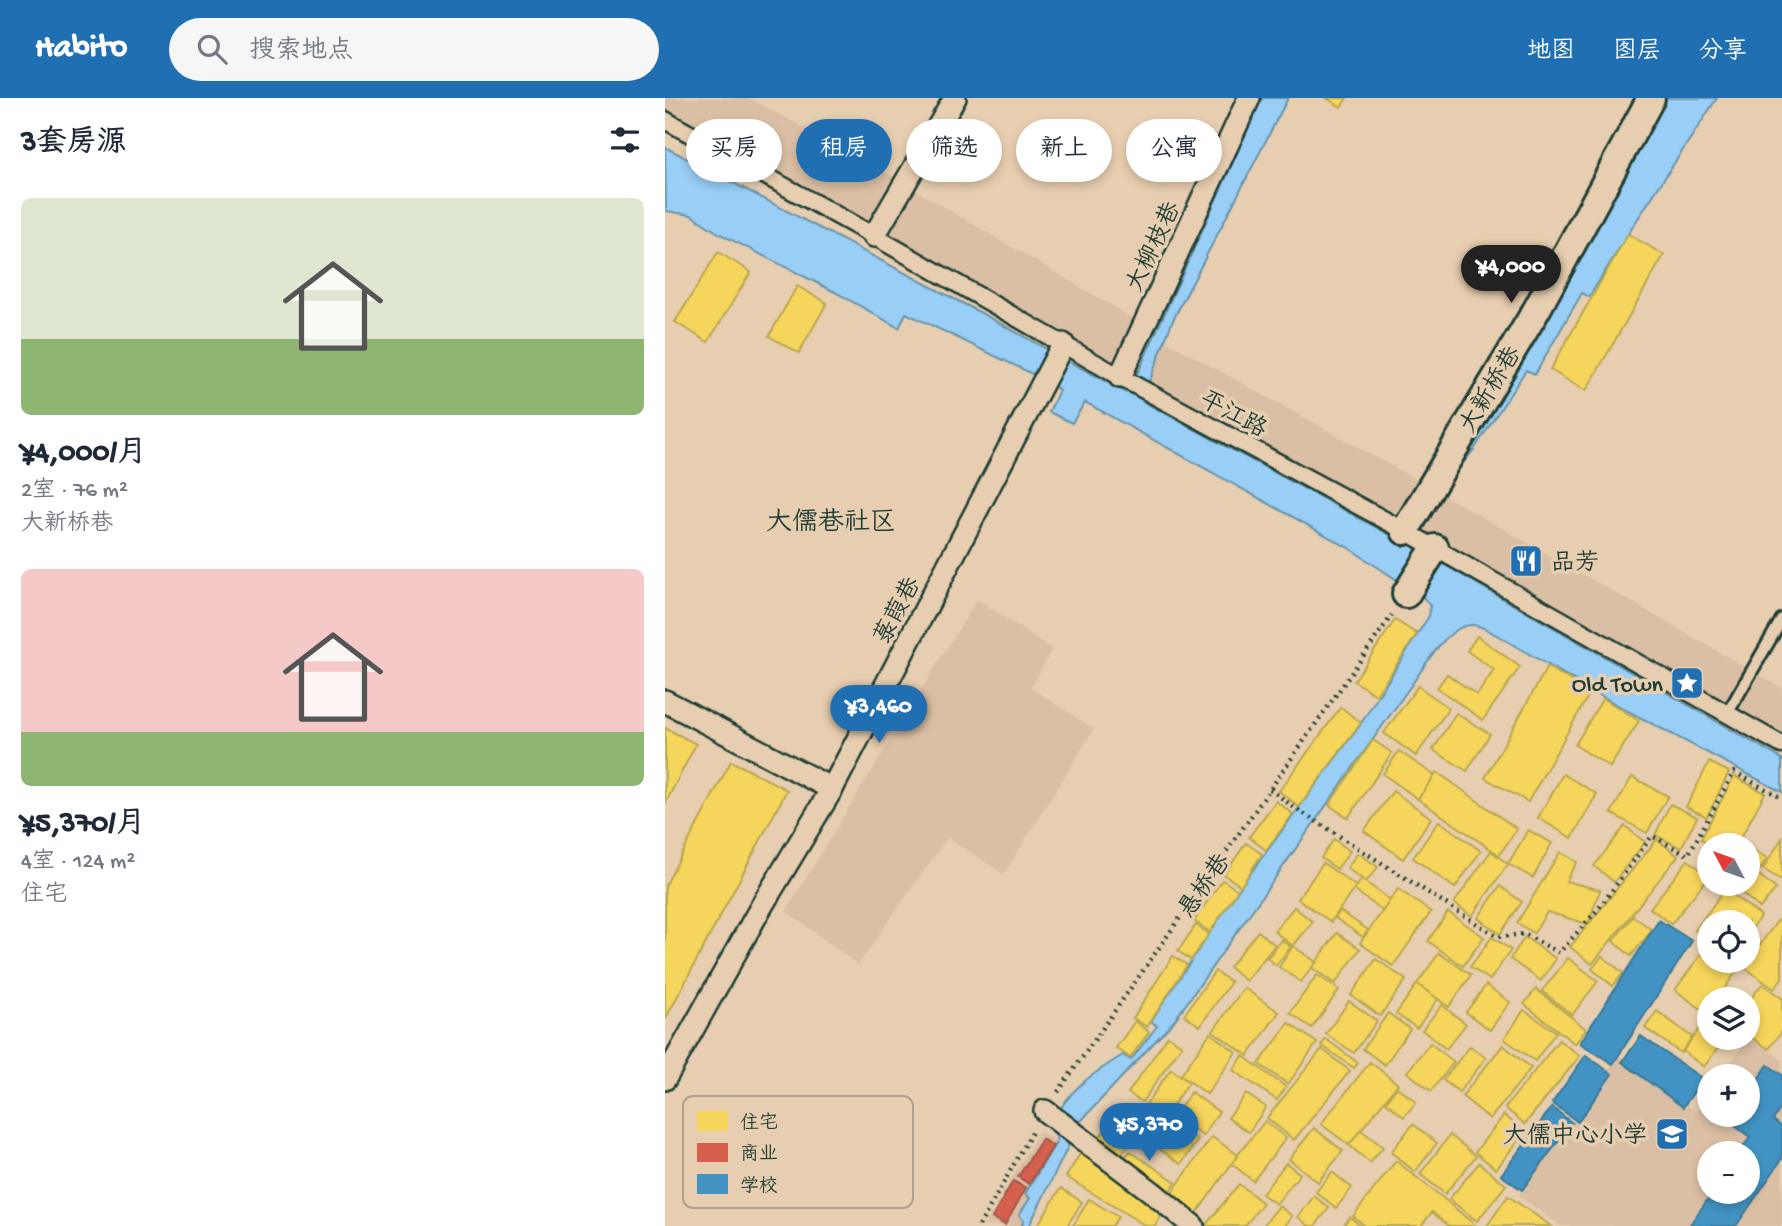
<!DOCTYPE html>
<html lang="zh">
<meta charset="utf-8">
<style>
:root{--surface:#fff;--page:#f6f6f7;--text:#1f2937;--muted:#747a83;--accent:#1f6fb2}
body{margin:0;font-family:"Gochi Hand","LXGW WenKai TC",sans-serif;background:var(--page);color:var(--text);height:100vh;display:flex;flex-direction:column;font-size:26px;white-space:nowrap}
*{box-sizing:border-box;margin:0}
p{font-size:23px;color:var(--muted)}
.icon{flex:none;width:38px;height:38px;fill:none;stroke:currentColor;stroke-width:2;stroke-linecap:round;stroke-linejoin:round}
.map{position:relative;flex:1;overflow:hidden}
.details{display:flex;flex-direction:column;background:var(--surface);width:665px}
.details>*{flex:none}
.top-card{position:absolute;left:21px;top:21px;width:665px;height:63px;display:flex;gap:14px}
.needle{width:46px;rotate:311deg}
.fabs{position:absolute;left:1032px;top:735px;display:grid;gap:14px}
.fabs a{display:grid;place-items:center;width:63px;height:63px;border-radius:50%;background:var(--surface);box-shadow:0 4px 10px #0003;font-size:35px}
.price{position:absolute;translate:-50% -60px;padding:0 16px;border-radius:24px;background:var(--accent);color:#fff;font-size:23px;line-height:46px;filter:drop-shadow(0 2px 4px #0008)}
.price::after{content:'';position:absolute;left:50%;top:42px;width:21px;height:16px;margin-left:-10px;background:inherit;clip-path:polygon(0 0,100% 0,50% 100%)}
.price.active{background:#222;color:#fff}
ul{padding:0;list-style:none}
li{display:grid;align-content:center;gap:14px;height:371px;padding:0 21px}
li span{display:grid;place-items:center;height:217px;border-radius:10px;color:#555}
li>.icon{margin-inline-start:auto}
span .icon{width:126px;height:126px;fill:#fffc;stroke-width:1}
li b{font-size:30px}
h2{display:flex;justify-content:space-between;align-items:center;height:84px;padding:0 21px;font-size:30px}
.tag{padding:0 24px;border-radius:32px;background:var(--surface);box-shadow:0 4px 10px #0003;font-size:24px;line-height:63px}
.tag.active{background:var(--accent);color:#fff}
header{display:flex;align-items:center;gap:42px;box-sizing:border-box;height:98px;padding:0 35px;background:var(--accent);color:#fff}
header strong{font-size:33px}
nav{display:flex;gap:38px;margin-inline-start:auto;font-size:24px}
.search{width:490px;height:63px;background:var(--page);display:flex;align-items:center;gap:18px;box-sizing:border-box;padding:0 24px;border-radius:38px;color:var(--muted);font-size:26px}
main{display:flex;flex:1;min-height:0}
.map>svg:first-child{display:block}
.built{fill:#dbbfa4;fill-rule:evenodd}
.water{fill:#99cef7;stroke:#6894a9;stroke-width:2}
.homes{fill:#f6d55c;stroke:#b6a750;stroke-width:2}
.shops{fill:#d6604d;stroke:#9f5646;stroke-width:2}
.schools{fill:#4393c3;stroke:#387998;stroke-width:2}
.lines{fill:none;stroke-linecap:round;stroke-linejoin:round}
.service-casing{stroke:#1f3d34;stroke-width:16}
.pedestrian-casing{stroke:#1f3d34;stroke-width:21}
.minor-casing{stroke:#1f3d34;stroke-width:26}
.tertiary-casing{stroke:#1f3d34;stroke-width:32}
.path{stroke:#1f3d34;stroke-width:4.5;stroke-dasharray:2 5;stroke-linecap:butt}
.service{stroke:#e8ceb0;stroke-width:10}
.pedestrian{stroke:#e8ceb0;stroke-width:16}
.minor{stroke:#e8ceb0;stroke-width:21}
.tertiary{stroke:#e8ceb0;stroke-width:26}
.labels{text-anchor:middle;stroke-width:7;stroke-linejoin:round;paint-order:stroke}
.street-label{font-size:24px;fill:#1f3d34;stroke:#e8ceb0}
.poi-label{font-size:24px;fill:#1f3d34;stroke:#e8ceb0;text-anchor:end}
.neighbourhood-label{font-size:26px;fill:#1f3d34;stroke:#e8ceb0}
.key{fill:#e8ceb0;stroke:#aca28b;stroke-width:2}
.key-label{font-size:19px;fill:#1f3d34}
</style>
<header>
<strong>Habito</strong>
<div class="search"><svg class="icon" aria-label="search" viewBox="0 0 24 24"><circle cx="10" cy="10" r="6"/><path d="M15 15l6 6"/></svg>搜索地点</div>
<nav><a>地图</a><a>图层</a><a>分享</a></nav>
</header>
<main>
<section class="details">
<h2>3套房源<svg class="icon" aria-label="filters" viewBox="0 0 24 24"><path d="M4 7h16M4 17h16"/><circle cx="9" cy="7" r="2"/><circle cx="15" cy="17" r="2"/></svg></h2>
<ul>
<li><span style="background:linear-gradient(#dfe7d0 65%,#8fb573 0)"><svg class="icon" aria-label="home" viewBox="0 0 24 24"><path d="M3 11l9-7 9 7M6 9v11h12V9"/></svg></span><div><b>¥4,000/月</b><p>2室 · 76 m²</p><p>大新桥巷</p></div></li>
<li><span style="background:linear-gradient(#f6c9c9 75%,#8fb573 0)"><svg class="icon" aria-label="home" viewBox="0 0 24 24"><path d="M3 11l9-7 9 7M6 9v11h12V9"/></svg></span><div><b>¥5,370/月</b><p>4室 · 124 m²</p><p>住宅</p></div></li>
</ul>
</section>
<div class="map">
<svg width="1117" height="1128" viewBox="0 0 1117 1128">
<rect width="100%" height="100%" fill="#e8ceb0"/>
<filter id="ink" filterUnits="userSpaceOnUse"><feTurbulence type="fractalNoise" baseFrequency=".0143" numOctaves="2"/><feDisplacementMap in="SourceGraphic" scale="14" xChannelSelector="R" yChannelSelector="G"/><feConvolveMatrix kernelMatrix="1 2 1 2 8 2 1 2 1" color-interpolation-filters="sRGB"/></filter>
<g filter="url(#ink)">
<g class="built">
<polygon points="0,0 85,0 230,80 471,222 499,242 779,397 1117,590 1117,637 397,235 0,10"/>
<polygon points="312,501 387,551 366,590 429,631 339,776 282,740 193,867 121,813"/>
<path d="M1085,938l32,24v166h-221l-42,-30 99,-140 78,56 14,-19v22h38v-39h-27zM1045,1055h38v39h-38z"/>
<polygon points="374,1033 392,1043 365,1100 354,1117 358,1122 357,1128 319,1128"/>
</g>
<path class="water" d="M597,0h26l-116,224 -30,79 263,142 258,-445h54l-82,125 -46,74 -7,-4 -47,81 -9,-4 -53,81 -19,23 -41,73 369,212v33l-156,-82 -133,-77c-7,-4 -13,-8 -21,-8 -25,0 -47,41 -60,59l-238,337 -94,101 -11,16 -1,9 -39,79h-7l1,-6 -4,-5 11,-17 -5,-4 32,-53 -5,-17c16,-35 40,-50 71,-69l8,5 26,-34 -6,-5 90,-135 117,-158 71,-112 1,-10 -6,-8 -75,-50 -264,-146 -13,21 -23,-11 10,-22 -10,-8 -143,-69 -7,15 -64,-36 -115,-58 -29,-19 -25,-4 -1,-64 318,167 143,79 13,-23z"/>
<g class="homes">
<polygon points="661,0 682,0 676,9"/>
<polygon points="963,136 999,157 921,293 885,272"/>
<polygon points="53,154 86,174 43,244 10,224"/>
<polygon points="132,188 162,205 134,255 104,238"/>
<polygon points="730,522 752,536 711,597 689,583"/>
<polygon points="812,538 855,569 818,622 772,590 782,576 812,597 829,572 802,553"/>
<polygon points="882,569 926,593 863,704 820,680"/>
<polygon points="753,588 784,610 751,658 719,635"/>
<polygon points="938,600 974,623 945,669 910,647"/>
<polygon points="676,609 696,625 634,709 614,693"/>
<polygon points="791,615 825,636 802,673 768,652"/>
<polygon points="0,630 31,646 0,706"/>
<polygon points="708,642 727,655 683,720 664,707"/>
<polygon points="734,653 770,678 753,701 718,676"/>
<polygon points="66,663 122,692 0,922 0,788"/>
<polygon points="1044,664 1064,674 1042,719 1021,709"/>
<polygon points="772,674 852,731 834,757 753,701"/>
<polygon points="898,676 932,696 907,740 873,720"/>
<polygon points="1069,678 1100,695 1072,747 1048,747 1036,741"/>
<polygon points="967,679 1003,698 982,735 946,715"/>
<polygon points="728,693 766,720 738,761 699,733"/>
<polygon points="611,703 628,716 601,752 584,739"/>
<polygon points="1005,706 1032,719 1016,750 990,737"/>
<polygon points="774,723 816,753 790,790 748,760"/>
<polygon points="960,728 980,744 949,784 929,768"/>
<polygon points="863,732 887,745 868,780 843,766"/>
<polygon points="1117,740 1117,779 1116,782 1098,771"/>
<polygon points="669,741 685,753 672,771 656,760"/>
<polygon points="992,741 1013,758 927,866 905,849"/>
<polygon points="581,745 597,756 576,788 559,777"/>
<polygon points="1083,749 1102,760 1095,772 1083,764"/>
<polygon points="826,753 843,766 807,818 789,805"/>
<polygon points="895,754 912,764 901,783 935,792 923,826 882,814 869,835 852,825"/>
<polygon points="693,755 713,769 701,784 682,770"/>
<polygon points="1023,762 1044,778 1006,826 985,810"/>
<polygon points="658,765 691,788 666,824 633,801"/>
<polygon points="1083,768 1111,791 1095,810 1068,788 1070,786 1083,786"/>
<polygon points="697,781 725,802 718,813 689,792"/>
<polygon points="557,782 573,792 545,834 529,823"/>
<polygon points="835,788 857,804 835,836 813,820"/>
<polygon points="733,791 766,814 728,868 695,845"/>
<polygon points="1060,791 1096,818 1083,835 1083,824 1045,824 1045,843 1030,832"/>
<polygon points="629,809 648,824 628,848 609,833"/>
<polygon points="675,813 703,832 698,839 670,820"/>
<polygon points="783,814 819,839 798,868 763,843"/>
<polygon points="968,818 987,832 966,858 948,843"/>
<polygon points="1113,822 1117,825 1117,880 1109,891 1079,869"/>
<polygon points="531,827 544,836 526,862 513,853"/>
<polygon points="593,833 610,847 581,883 564,869"/>
<polygon points="672,835 695,851 670,886 647,870"/>
<polygon points="827,839 846,852 825,882 805,869"/>
<polygon points="860,839 891,861 876,883 845,861"/>
<polygon points="617,842 626,849 611,867 602,860"/>
<polygon points="1043,847 1045,848 1045,863 1065,863 1074,870 1052,901 1045,901 1045,911 1042,915 1010,892"/>
<polygon points="628,848 651,864 636,884 614,869"/>
<polygon points="774,855 806,877 784,909 752,886"/>
<polygon points="508,858 522,867 482,929 468,920"/>
<polygon points="937,858 958,875 948,888 927,871"/>
<polygon points="903,860 933,883 907,917 877,893"/>
<polygon points="711,861 741,882 715,918 686,897"/>
<polygon points="550,873 566,884 535,928 519,917"/>
<polygon points="652,877 674,892 647,930 625,915"/>
<polygon points="752,886 773,901 752,930 731,916"/>
<polygon points="1097,886 1117,900 1117,933 1104,951 1083,937 1083,904"/>
<polygon points="821,887 845,904 825,932 801,914"/>
<polygon points="579,890 614,914 583,958 548,933"/>
<polygon points="871,891 921,931 910,946 859,906"/>
<polygon points="684,903 712,923 689,955 661,936"/>
<polygon points="777,907 801,926 781,951 757,932"/>
<polygon points="859,912 891,934 870,963 839,941"/>
<polygon points="992,913 1027,939 1016,955 980,930"/>
<polygon points="723,915 745,931 720,967 698,951"/>
<polygon points="1045,916 1045,940 1060,940 1039,969 1018,953"/>
<polygon points="470,923 484,934 465,960 451,950"/>
<polygon points="624,925 652,945 623,986 594,966"/>
<polygon points="545,935 571,954 542,996 516,977"/>
<polygon points="503,938 517,947 477,1004 463,995"/>
<polygon points="661,941 693,965 689,970 656,947"/>
<polygon points="894,942 915,958 860,1026 840,1010"/>
<polygon points="765,945 789,964 766,993 742,974"/>
<polygon points="838,947 866,970 825,1021 797,998"/>
<polygon points="805,948 821,960 794,994 778,982"/>
<polygon points="657,951 685,973 629,1042 602,1020"/>
<polygon points="578,958 621,989 612,1002 568,972"/>
<polygon points="705,964 733,986 684,1047 656,1026"/>
<polygon points="506,971 524,984 478,1050 459,1038"/>
<polygon points="732,989 751,1004 739,1019 721,1004"/>
<polygon points="526,994 554,1014 538,1038 510,1017"/>
<polygon points="581,996 601,1009 584,1034 563,1020"/>
<polygon points="839,1017 860,1034 831,1071 810,1054"/>
<polygon points="600,1023 621,1040 588,1083 566,1065"/>
<polygon points="506,1024 533,1042 516,1066 489,1047"/>
<polygon points="748,1026 772,1045 750,1074 726,1054"/>
<polygon points="444,1029 465,1045 453,1060 432,1041"/>
<polygon points="649,1030 678,1053 653,1084 624,1061"/>
<polygon points="696,1032 718,1049 705,1065 684,1047"/>
<polygon points="785,1037 811,1058 780,1096 755,1076"/>
<polygon points="547,1039 573,1057 531,1116 505,1097"/>
<polygon points="465,1053 511,1084 503,1095 457,1064"/>
<polygon points="415,1056 501,1110 490,1128 481,1128 401,1079"/>
<polygon points="731,1063 778,1100 811,1128 784,1128 767,1114 756,1128 700,1128 688,1118"/>
<polygon points="621,1065 635,1076 611,1106 597,1096"/>
<polygon points="814,1065 841,1087 812,1123 784,1101"/>
<polygon points="667,1074 687,1090 671,1110 651,1094"/>
<polygon points="574,1086 598,1105 580,1128 540,1128"/>
<polygon points="396,1090 417,1104 402,1128 372,1128"/>
<polygon points="649,1098 664,1110 650,1128 644,1128 633,1119"/>
<polygon points="843,1098 886,1128 822,1128"/>
<polygon points="424,1101 453,1119 447,1128 408,1128"/>
<polygon points="614,1108 627,1118 620,1128 598,1128"/>
<polygon points="685,1119 696,1128 678,1128"/>
</g>
<g class="shops">
<polygon points="377,1041 388,1048 364,1086 353,1079"/>
<polygon points="348,1083 361,1090 340,1127 327,1120"/>
</g>
<g class="schools">
<polygon points="994,822 1027,843 948,966 915,945"/>
<polygon points="976,938 1038,981 1018,1009 957,964"/>
<polygon points="921,957 947,976 913,1024 887,1005"/>
<polygon points="1103,967 1117,977 1117,1008 1108,1022 1117,1029 1117,1061 1071,1128 1024,1128 1048,1094 1083,1094 1083,1055 1074,1055 1085,1039 1070,1028 1079,1017 1083,1017 1086,1006 1083,1004 1083,995"/>
<polygon points="887,1009 907,1025 857,1092 836,1077"/>
</g>
<g class="lines">
<defs>
<polyline id="service" points="1062,616 1117,521"/>
<polyline id="pedestrian" points="0,22 209,138 455,279 740,433 1117,647"/>
<g id="minor">
<polyline points="209,138 290,0"/>
<polyline points="455,279 584,0"/>
<polyline points="0,603 167,691"/>
<polyline points="0,981 96,809 167,691 398,246"/>
<polyline points="380,1013 487,1094 528,1128"/>
</g>
<g id="tertiary">
<polyline points="740,433 872,211 986,0"/>
<polyline points="741,496 770,450"/>
</g>
</defs>
<use href="#service" class="service-casing"/>
<use href="#pedestrian" class="pedestrian-casing"/>
<use href="#minor" class="minor-casing"/>
<use href="#tertiary" class="tertiary-casing"/>
<g class="path">
<polyline points="605,691 627,708 833,839 860,836 894,855 934,810 987,738 1023,757 1069,674 1117,700"/>
<polyline points="393,994 727,517"/>
<polyline points="314,1128 369,1031"/>
</g>
<use href="#service" class="service"/>
<use href="#pedestrian" class="pedestrian"/>
<use href="#minor" class="minor"/>
<use href="#tertiary" class="tertiary"/>
</g>
</g>
<defs>
<symbol id="restaurant-square" viewBox="-11 -11 22 22"><rect x="-9" y="-9" width="18" height="18" rx="4" fill="#1f6fb2" stroke="#e8ceb0"/><path d="M-5-6h1v4h1v-4h1v4h1v-4h1v5L-1.5 .5V6h-2V.5L-5-1ZM5-6V6H3V1.5H1.5Q1.5-4 5-6Z" fill="#fff"/></symbol>
<symbol id="sight-square" viewBox="-11 -11 22 22"><rect x="-9" y="-9" width="18" height="18" rx="4" fill="#1f6fb2" stroke="#e8ceb0"/><path d="M0-6L1.8-2.2L6-1.7L2.9 1.2L3.7 5.4L0 3.3L-3.7 5.4L-2.9 1.2L-6-1.7L-1.8-2.2Z" fill="#fff"/></symbol>
<symbol id="school-square" viewBox="-11 -11 22 22"><rect x="-9" y="-9" width="18" height="18" rx="4" fill="#1f6fb2" stroke="#e8ceb0"/><path d="M0-5L7-2L0 1L-7-2ZM-4 1L0 2.5L4 1V4Q0 6-4 4Z" fill="#fff"/></symbol>
</defs>
<g fill-rule="evenodd">
<use href="#restaurant-square" x="842" y="444" width="38" height="38"/>
<use href="#sight-square" x="1003" y="566" width="38" height="38"/>
<use href="#school-square" x="988" y="1017" width="38" height="38"/>
</g>
<g class="labels">
<g class="street-label">
<text transform="translate(487 148) rotate(-65)" y="8">大柳枝巷</text>
<text transform="translate(824 291) rotate(-59)" y="8">大新桥巷</text>
<text transform="translate(569 315) rotate(28)" y="8">平江路</text>
<text transform="translate(231 512) rotate(-62)" y="8">菉葭巷</text>
<text transform="translate(538 787) rotate(-55)" y="8">悬桥巷</text>
</g>
<g class="poi-label">
<text x="886" y="471" text-anchor="start">品芳</text>
<text x="998" y="593">Old Town</text>
<text x="982" y="1044">大儒中心小学</text>
</g>
<g class="neighbourhood-label">
<text x="166" y="431">大儒巷社区</text>
</g>
</g>
<rect x="18" y="998" width="230" height="112" rx="10" class="key"/>
<rect x="32" y="1013" width="31" height="20" fill="#f6d55c"/>
<rect x="32" y="1045" width="31" height="19" fill="#d6604d"/>
<rect x="32" y="1076" width="31" height="20" fill="#4393c3"/>
<g class="key-label">
<text x="75" y="1030">住宅</text>
<text x="75" y="1061">商业</text>
<text x="75" y="1093">学校</text>
</g>
</svg>
<div class="fabs">
<a><svg class="needle" viewBox="-14 -14 28 28"><path d="M0-13l5 13h-10z" fill="#e53935"/><path d="M0 13l5-13h-10z" fill="#747a83"/></svg></a>
<a><svg class="icon" aria-label="locate" viewBox="0 0 24 24"><circle cx="12" cy="12" r="6"/><path d="M12 2v4M12 18v4M2 12h4M18 12h4"/></svg></a>
<a><svg class="icon" aria-label="layers" viewBox="0 0 24 24"><path d="M12 4l9 5-9 5-9-5zM3 14l9 5 9-5"/></svg></a>
<a>+</a>
<a>−</a>
</div>
<b class="price active" style="left:846px;top:207px">¥4,000</b>
<b class="price" style="left:214px;top:647px">¥3,460</b>
<b class="price" style="left:484px;top:1065px">¥5,370</b>
<div class="top-card">
<a class="tag">买房</a>
<a class="tag active">租房</a>
<a class="tag">筛选</a>
<a class="tag">新上</a>
<a class="tag">公寓</a>
</div>
</div>
</main>
